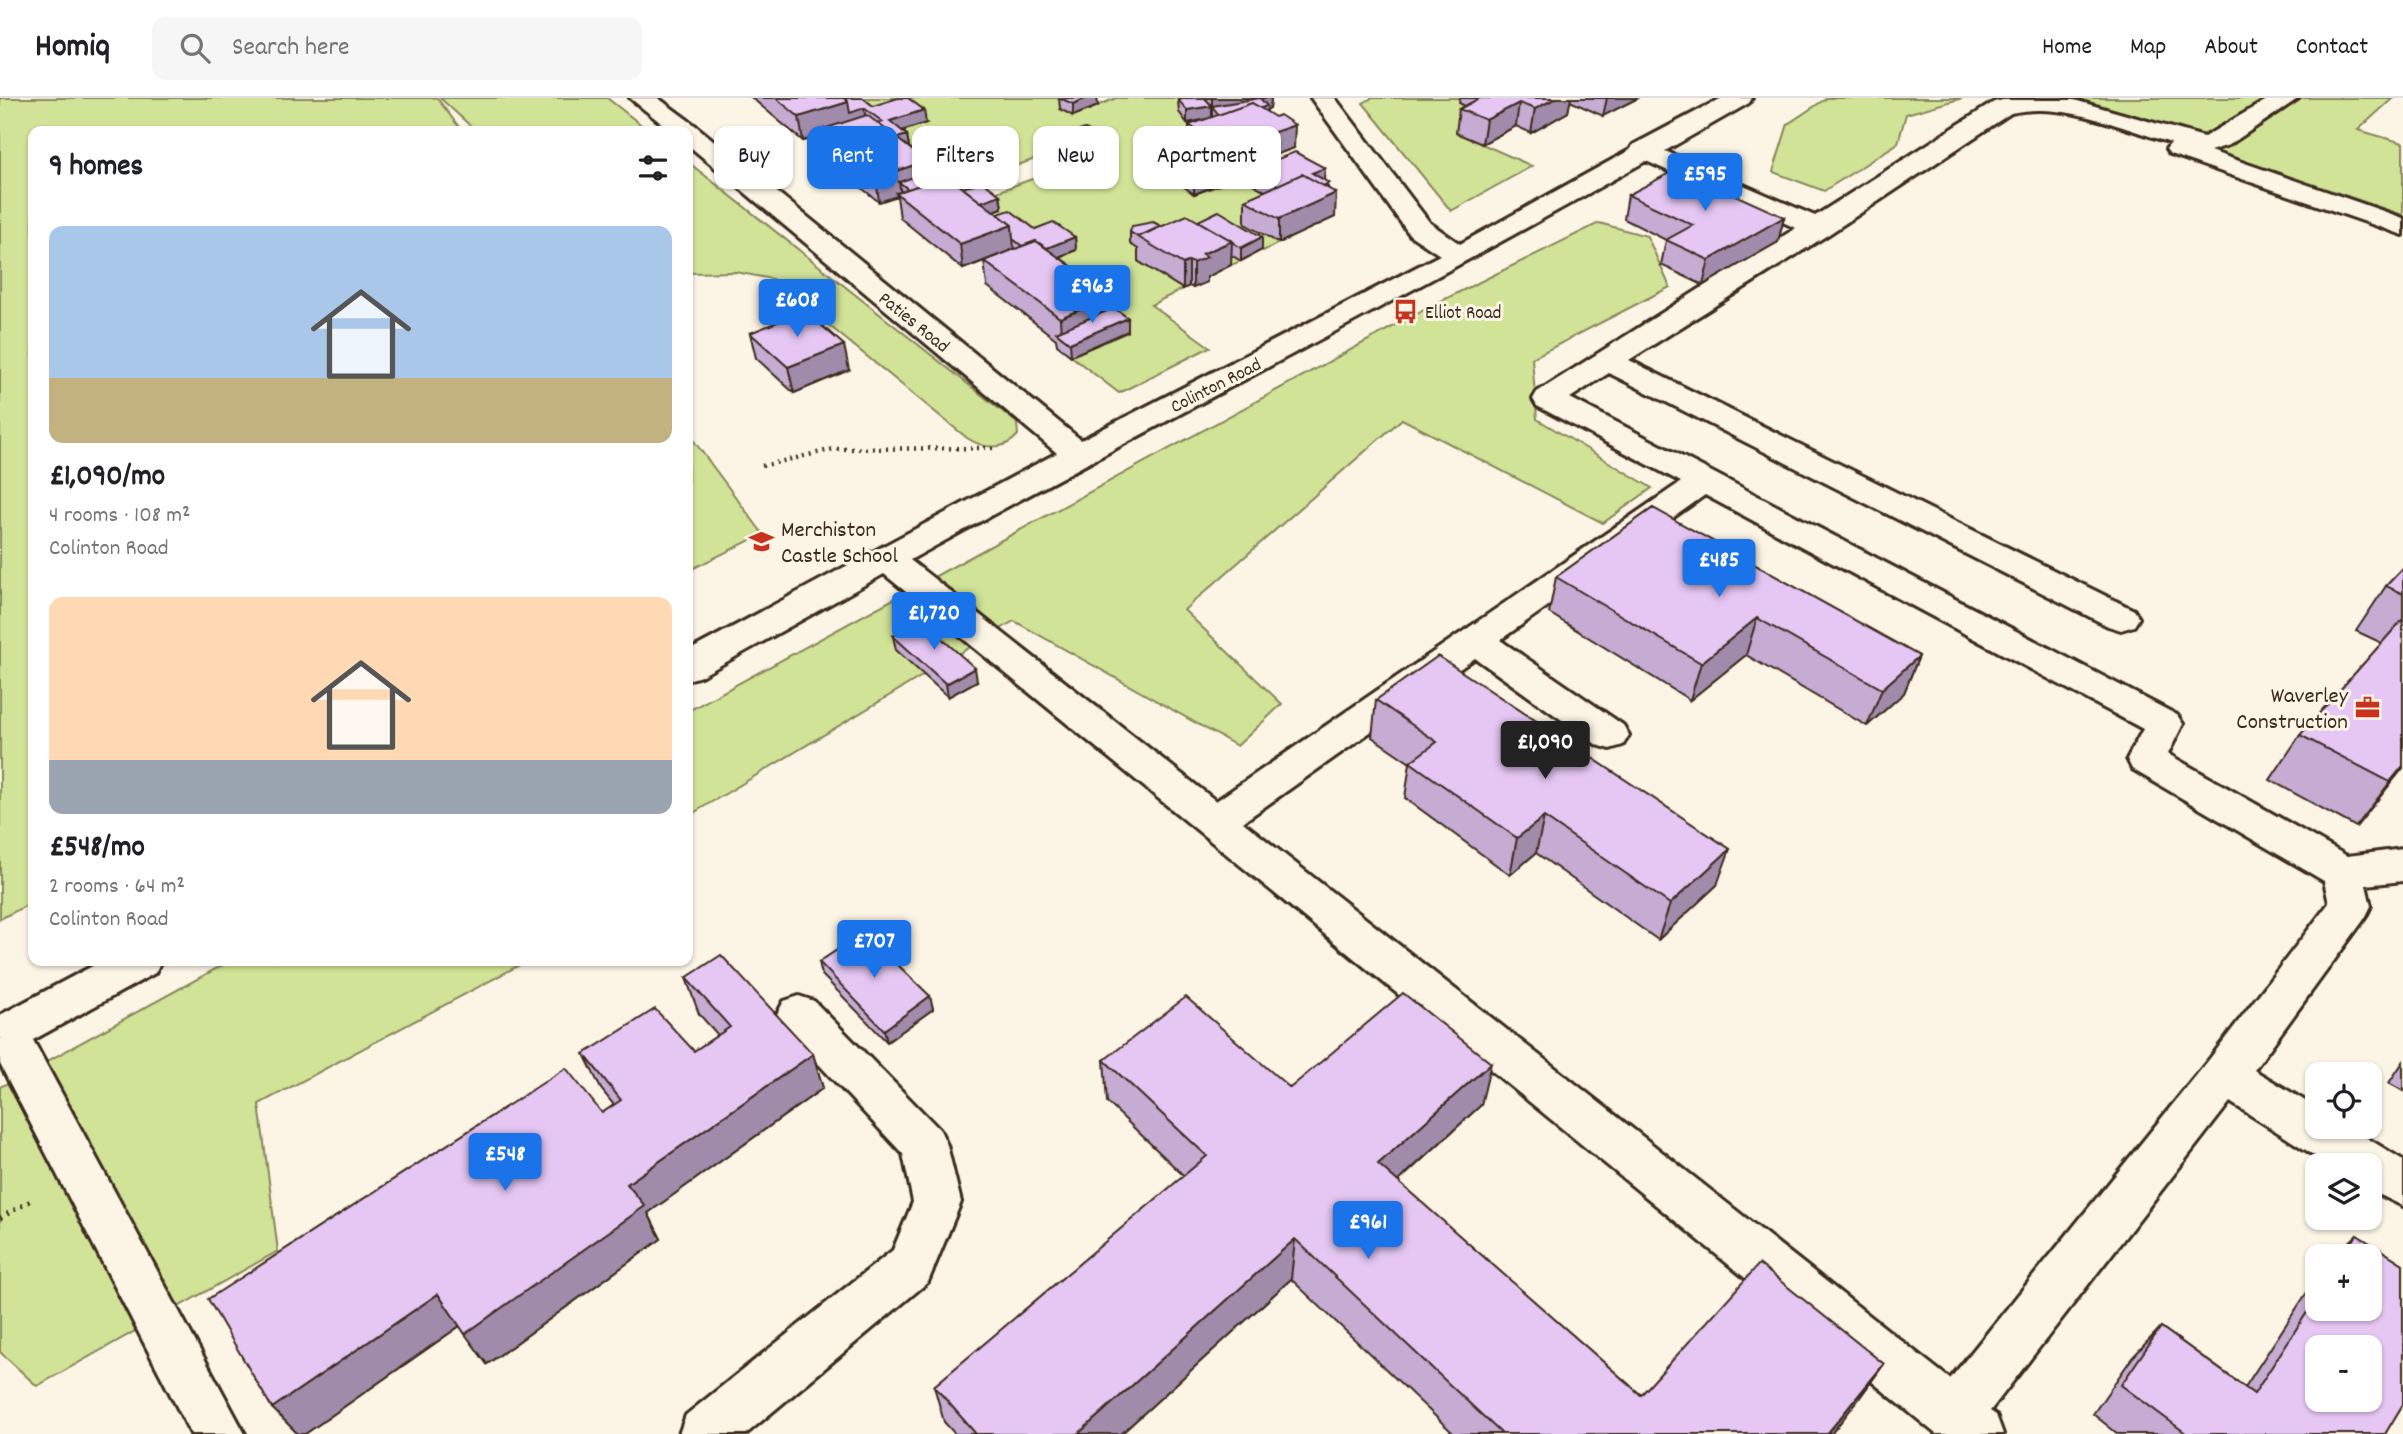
<!DOCTYPE html>
<meta charset="utf-8">
<style>
:root{--surface:#fff;--page:#f6f6f6;--text:#202124;--muted:#757577;--line:#e0e0e0;--accent:#1a73e8}
body{margin:0;font-family:Dekko,sans-serif;background:var(--page);color:var(--text);height:100vh;display:flex;flex-direction:column;font-size:26px;white-space:nowrap}
*{box-sizing:border-box;margin:0}
p{font-size:23px;color:var(--muted)}
.icon{flex:none;width:38px;height:38px;fill:none;stroke:currentColor;stroke-width:2;stroke-linecap:round;stroke-linejoin:round}
.map{position:relative;flex:1;overflow:hidden}
.side{position:absolute;left:28px;top:28px;width:665px;height:840px;display:flex;flex-direction:column;background:var(--surface);border-radius:14px;box-shadow:0 2px 5px #0004}
.side>*{flex:none}
.hud{position:absolute;left:714px;top:28px;width:665px;height:63px;display:flex;gap:14px}
.controls{position:absolute;left:2305px;top:964px;display:grid;gap:14px}
.controls a{display:grid;place-items:center;width:77px;height:77px;border-radius:14px;background:var(--surface);box-shadow:0 2px 5px #0004;font-size:35px}
.price{position:absolute;translate:-50% -60px;padding:0 16px;border-radius:7px;background:var(--accent);color:#fff;font-size:23px;line-height:46px;filter:drop-shadow(0 2px 4px #0008)}
.price::after{content:'';position:absolute;left:50%;top:42px;width:21px;height:16px;margin-left:-10px;background:inherit;clip-path:polygon(0 0,100% 0,50% 100%)}
.price.active{background:#222;color:#fff}
ul{padding:0;list-style:none}
li{display:grid;align-content:center;gap:14px;height:371px;padding:0 21px}
li span{display:grid;place-items:center;height:217px;border-radius:14px;color:#555}
li>.icon{margin-inline-start:auto}
span .icon{width:126px;height:126px;fill:#fffc;stroke-width:1}
li b{font-size:30px}
h2{display:flex;justify-content:space-between;align-items:center;height:84px;padding:0 21px;font-size:30px}
.pill{padding:0 24px;border-radius:14px;background:var(--surface);box-shadow:0 2px 5px #0004;font-size:24px;line-height:63px}
.pill.active{background:var(--accent);color:#fff}
header{display:flex;align-items:center;gap:42px;box-sizing:border-box;height:98px;padding:0 35px;background:var(--surface);border-bottom:2px solid var(--line)}
header strong{font-size:33px}
nav{display:flex;gap:38px;margin-inline-start:auto;font-size:24px}
.search{width:490px;height:63px;background:var(--page);display:flex;align-items:center;gap:18px;box-sizing:border-box;padding:0 24px;border-radius:14px;color:var(--muted);font-size:26px}
.map>svg:first-child{display:block}
.green{fill:#d1e397;stroke:#86865a;stroke-width:2}
.lines{fill:none;stroke-linecap:round;stroke-linejoin:round}
.minor-casing{stroke:#3b2a1e;stroke-width:6}
.path-far1{stroke:#3b2a1e;stroke-width:4.5;stroke-dasharray:2 5;stroke-linecap:butt}
.path{stroke:#3b2a1e;stroke-width:5;stroke-dasharray:2 6;stroke-linecap:butt}
.minor{fill:#fcf5e5;fill-rule:evenodd}
.wall{fill:#c6abd2;stroke:#3b2a1e;stroke-width:2;fill-rule:evenodd}
.shaded-wall{fill:#a18bab;stroke:#3b2a1e;stroke-width:2}
.building{fill:#e6c7f4;stroke:#3b2a1e;stroke-width:2;fill-rule:evenodd}
.labels{text-anchor:middle;stroke-width:6;stroke-linejoin:round;paint-order:stroke}
.far-poi-label{font-size:19px;fill:#3b2a1e;stroke:#fcf5e5;text-anchor:start}
.far-street-label{font-size:19px;fill:#3b2a1e;stroke:#fcf5e5}
.poi-label{font-size:23px;fill:#3b2a1e;stroke:#fcf5e5;text-anchor:start}
</style>
<header>
<strong>Homiq</strong>
<div class="search"><svg class="icon" aria-label="search" viewBox="0 0 24 24"><circle cx="10" cy="10" r="6"/><path d="M15 15l6 6"/></svg>Search here</div>
<nav><a>Home</a><a>Map</a><a>About</a><a>Contact</a></nav>
</header>
<div class="map">
<svg width="2403" height="1336" viewBox="0 0 2403 1336">
<rect width="100%" height="100%" fill="#fcf5e5"/>
<filter id="ink" filterUnits="userSpaceOnUse"><feTurbulence type="fractalNoise" baseFrequency=".0143" numOctaves="2"/><feDisplacementMap in="SourceGraphic" scale="14" xChannelSelector="R" yChannelSelector="G"/><feConvolveMatrix kernelMatrix="1 2 1 2 8 2 1 2 1" color-interpolation-filters="sRGB"/></filter>
<g filter="url(#ink)">
<g class="green">
<polygon points="0,0 437,0 462,33 33,33 33,804 0,821"/>
<polygon points="440,0 607,0 649,33 476,33"/>
<polygon points="849,0 1086,0 1073,18 1116,0 1195,0 1179,14 1187,25 1212,20 1222,34 1184,47 1223,73 1184,88 1194,96 1274,68 1289,106 1246,126 1279,145 1263,153 1219,126 1198,136 1241,163 1231,167 1187,141 1139,164 1183,191 1151,207 1210,249 1119,295 1071,258 1128,234 1038,168 1075,152 990,132 986,98 1105,54 1085,43 965,86 933,61 907,70 875,20"/>
<polygon points="1372,0 1469,0 1489,18 1457,35 1532,68 1451,113 1363,5"/>
<polygon points="1827,0 1963,0 1906,16 1898,45 1824,93 1773,74 1788,26"/>
<polygon points="2059,0 2393,0 2358,32 2403,45 2403,117"/>
<path d="M688,64l329,261 1,12c-14,16 -34,14 -51,3l-195,-159 -36,-7 -48,1z"/>
<polygon points="1599,125 1647,138 1670,189 1532,260 1537,321 1652,390 1603,425 1402,321 1184,512 1282,606 1237,648 1014,523 690,717 688,732 688,613 1431,208"/>
<polygon points="688,335 763,436 688,473"/>
<polygon points="230,863 527,863 259,1006 278,1153 37,1288 0,1254 0,989"/>
</g>
<g class="lines">
<defs>
<g id="minor">
<path d="M630,0h28l38,28 385,314 359,-185 -30,-20 -99,-137h24l95,125 30,21 170,-94 3,-5 89,-47h30l-3,5 -84,48 150,65 179,-114 9,-2h71l130,37 66,-39h29l-70,47 -19,6 193,67v17l-233,-81 -4,-5 5,-6c-50,-15 -107,-42 -160,-30l-182,121 -200,126 505,250 5,8 -5,8 -13,4 -13,-4 -499,-253 -39,25 607,317 6,9 -15,30 179,102 56,-7v32l-37,4 5,21 -6,12 -111,152 63,38v19h32l54,33v46l-33,-16v-24h-39l-101,-64 -240,309 6,4 7,19h-67l-1052,-860 -183,102 -13,4v-29l369,-198 -369,-308v-14h-17zM1646,63l150,67 -259,164 -4,7 4,7 144,76 -465,319 -306,-241c244,-135 493,-261 736,-399zM1705,397l438,234 -16,30 5,10 192,112 5,22 -121,158 -258,318 -707,-557 232,-164 122,87 13,4 13,-4 6,-10 -6,-10 -123,-85z"/>
<polygon points="102,863 161,863 155,875 33,942 245,1336 191,1336 0,966 0,917"/>
<polygon points="799,898 814,903 940,1032 947,1047 961,1104 928,1184 746,1336 679,1336 686,1317 893,1152 913,1104 903,1056 784,929 777,916 784,903"/>
</g>
</defs>
<use href="#minor" class="minor-casing"/>
<polyline class="path-far1" points="762,368 834,351 994,350"/>
<polyline class="path" points="0,1120 32,1102"/>
<use href="#minor" class="minor"/>
</g>
<g class="wall">
<polygon points="752,0 863,0 873,8 926,25 902,33 907,37 909,49 915,54 963,73 965,86 960,87 963,90 1000,97 1002,110 993,113 998,116 1035,131 1075,139 1076,152 1059,159 1113,198 1114,210 1128,220 1128,233 1071,258 1057,247 1056,241 987,188 984,163 1013,152 963,171 900,120 897,98 879,104 821,57 818,38 803,43"/>
<polygon points="1059,0 1097,0 1098,8 1073,18 1060,11"/>
<polygon points="1188,0 1271,0 1270,10 1267,11 1267,14 1294,50 1225,75 1189,51 1189,27 1204,22 1187,25 1179,14 1178,2"/>
<polygon points="1460,0 1638,0 1603,18 1570,3 1568,14 1531,35 1516,28 1482,46 1456,35 1459,11 1465,8 1459,5"/>
<polygon points="1105,41 1106,54 1073,66 1053,55 1052,42"/>
<polygon points="1251,72 1324,82 1329,91 1335,119 1279,145 1245,126 1245,102 1265,93 1251,85"/>
<polygon points="1183,75 1218,87 1194,96 1183,88"/>
<polygon points="1628,97 1784,119 1778,144 1703,187 1661,167 1666,142 1624,121"/>
<polygon points="1198,123 1262,139 1262,152 1241,163 1231,157 1231,167 1207,179 1207,184 1193,190 1189,188 1183,191 1138,163 1138,151 1130,146 1130,134"/>
<polygon points="750,235 849,272 794,295 756,260"/>
<polygon points="1653,410 1919,558 1904,595 1867,628 1746,557 1690,602 1549,515 1556,479"/>
<polygon points="2403,470 2403,670 2356,729 2270,682 2300,637 2382,545 2356,533 2386,488"/>
<polygon points="893,538 977,583 948,599 896,552"/>
<polygon points="1376,602 1717,787 1658,842 1536,755 1510,777 1405,700 1410,665 1372,639"/>
<polygon points="819,864 930,898 933,911 887,944 822,877"/>
<polygon points="686,880 813,956 823,990 648,1115 661,1141 487,1266 460,1228 305,1336 298,1336 272,1310 602,1015 614,1007 601,991 584,956 694,953 718,937 699,916"/>
<polygon points="1104,962 1290,990 1481,1007 1398,1084 1641,1297 1884,1266 1858,1302 1831,1336 1454,1336 1291,1181 1121,1336 955,1336 944,1324 934,1288 1184,1078 1107,1004"/>
<polygon points="2403,964 2403,993 2389,985"/>
<path d="M2357,1137l46,29v140l-18,30h-267l-25,-20 39,-56 29,-31 84,60 72,-110v32h53v-53h-36zM2317,1250h53v52h-53z"/>
</g>
<g class="shaded-wall">
<polygon points="1087,0 1097,0 1098,8 1073,18 1073,6"/>
<polygon points="1212,0 1271,0 1270,10 1267,11 1267,21 1212,8"/>
<polygon points="1556,0 1571,0 1568,14 1531,35 1535,11"/>
<polygon points="1607,0 1638,0 1603,18"/>
<polygon points="848,4 864,10 866,23 817,33 818,38 803,43 799,19"/>
<polygon points="1519,5 1516,28 1482,46 1486,22"/>
<polygon points="1212,8 1212,20 1187,25 1187,12"/>
<polygon points="924,12 926,25 892,36 890,23"/>
<polygon points="1295,27 1294,50 1225,75 1225,51"/>
<polygon points="907,37 909,49 887,43"/>
<polygon points="1105,41 1106,54 1073,66 1072,54"/>
<polygon points="926,63 963,73 965,86 911,105 909,92 899,84 901,97 896,95 897,98 879,104 876,80"/>
<polygon points="1325,70 1324,82 1312,75"/>
<polygon points="1218,75 1218,87 1194,96 1194,83"/>
<polygon points="1336,95 1335,119 1279,145 1279,121"/>
<polygon points="1000,97 1002,110 973,120 971,107"/>
<polygon points="1784,119 1778,144 1703,187 1709,162"/>
<polygon points="1012,127 1014,151 963,171 960,146"/>
<polygon points="1075,139 1076,152 1033,169 1032,156"/>
<polygon points="1262,139 1262,152 1241,163 1241,150"/>
<polygon points="1232,143 1231,167 1207,179 1207,184 1193,190 1193,165 1202,156"/>
<polygon points="1189,163 1189,188 1183,191 1183,166"/>
<polygon points="1113,198 1114,223 1061,238 1060,220"/>
<polygon points="1128,220 1128,233 1071,258 1070,245"/>
<polygon points="844,247 849,272 794,295 788,269"/>
<polygon points="1757,520 1746,557 1690,602 1701,565"/>
<polygon points="1919,558 1904,595 1867,628 1882,591"/>
<polygon points="975,570 977,583 948,599 946,586"/>
<polygon points="2403,668 2403,670 2356,729 2390,684"/>
<polygon points="1544,719 1536,755 1510,777 1517,740"/>
<polygon points="1730,751 1717,787 1658,842 1670,806"/>
<polygon points="930,898 933,911 887,944 884,932"/>
<polygon points="813,956 823,990 648,1115 661,1141 487,1266 465,1236 627,1086"/>
<polygon points="1491,965 1481,1007 1372,1107 1378,1066"/>
<polygon points="1295,1141 1291,1181 1121,1336 1078,1336"/>
<polygon points="438,1196 461,1227 305,1336 298,1336 272,1310"/>
<polygon points="1884,1266 1858,1302 1831,1336 1827,1336"/>
</g>
<g class="building">
<polygon points="776,0 844,0 848,4 799,19"/>
<polygon points="844,0 863,0 873,8 898,0 908,0 924,12 890,23 907,37 897,40 878,26 883,24 864,10 850,15 848,4"/>
<polygon points="1060,0 1087,0 1073,6"/>
<polygon points="1188,0 1205,0 1212,8 1187,12 1178,2"/>
<polygon points="1260,0 1267,8 1261,10 1252,5 1219,17 1212,8"/>
<polygon points="1480,0 1556,0 1535,11 1519,5 1486,22 1459,11"/>
<polygon points="1252,5 1275,19 1280,17 1295,27 1225,51 1189,27"/>
<polygon points="867,17 926,63 876,80 817,33"/>
<polygon points="1085,31 1105,41 1072,54 1052,42"/>
<polygon points="931,49 963,73 908,91 899,84 928,74 926,63 915,54"/>
<polygon points="1295,54 1325,70 1312,75 1329,85 1323,88 1302,76 1278,87 1251,72"/>
<polygon points="1207,67 1218,75 1194,83 1183,75"/>
<polygon points="1677,71 1784,119 1709,162 1666,142 1693,127 1628,97"/>
<polygon points="1302,76 1336,95 1279,121 1245,102"/>
<polygon points="947,78 1012,127 960,146 896,95"/>
<polygon points="982,83 1000,97 981,104 963,90"/>
<polygon points="1010,112 1035,131 1053,124 1075,139 1047,150 1036,143 1022,148 1013,141 1012,127 998,116"/>
<polygon points="1219,113 1262,139 1241,150 1231,143 1232,143 1198,123"/>
<polygon points="1187,117 1232,143 1202,156 1207,159 1193,165 1189,163 1183,166 1138,139"/>
<polygon points="1153,124 1161,128 1138,139 1130,134 1132,128"/>
<polygon points="1036,143 1113,198 1060,220 984,163"/>
<polygon points="1114,210 1128,220 1070,245 1056,234"/>
<polygon points="805,213 844,247 788,269 750,235"/>
<polygon points="1653,410 1919,558 1882,591 1757,520 1701,565 1556,479"/>
<polygon points="2403,470 2403,496 2386,488"/>
<polygon points="2403,521 2403,668 2390,684 2300,637"/>
<polygon points="922,523 975,570 946,586 893,538"/>
<polygon points="1438,558 1730,751 1670,806 1544,719 1517,740 1410,664 1437,644 1376,602"/>
<polygon points="864,834 930,898 884,932 819,864"/>
<polygon points="721,857 813,956 627,1086 645,1108 465,1236 438,1196 272,1310 208,1201 566,970 602,1015 621,1002 584,956 655,911 694,953 730,929 686,880"/>
<polygon points="1403,895 1491,965 1378,1066 1641,1297 1759,1166 1884,1266 1827,1336 1502,1336 1295,1141 1078,1336 976,1336 934,1288 1207,1058 1104,962 1186,899 1290,990"/>
<path d="M2357,1137l46,29v140l-18,30h-198l-66,-49 40,-58 93,67 63,-97v12h53v-53h-27zM2317,1250h53v52h-53z"/>
</g>
</g>
<defs>
<symbol id="bus-bare" viewBox="-9 -9 18 18"><path d="M-5-6H5V4H4V6H2V4H-2V6H-4V4H-5ZM-3.5-4V0h7V-4ZM-3.5 1.2v1.5H-2V1.2ZM2 1.2v1.5H3.5V1.2Z" fill="#c8321e" stroke="#fcf5e5" stroke-width="2.5" paint-order="stroke"/></symbol>
<symbol id="school-bare" viewBox="-9 -9 18 18"><path d="M0-5L7-2L0 1L-7-2ZM-4 1L0 2.5L4 1V4Q0 6-4 4Z" fill="#c8321e" stroke="#fcf5e5" stroke-width="2.5" paint-order="stroke"/></symbol>
<symbol id="office-bare" viewBox="-9 -9 18 18"><path d="M-6-3h4V-5.5h4V-3h4V5H-6ZM-1-4.5V-3h2v-1.5ZM-6 0V1H6V0Z" fill="#c8321e" stroke="#fcf5e5" stroke-width="2.5" paint-order="stroke"/></symbol>
</defs>
<g fill-rule="evenodd">
<use href="#bus-bare" x="1388" y="196" width="35" height="35"/>
<use href="#school-bare" x="744" y="426" width="35" height="35"/>
<use href="#office-bare" x="2350" y="592" width="35" height="35"/>
</g>
<g class="labels">
<g class="far-poi-label">
<text x="1425" y="220">Elliot Road</text>
</g>
<g class="far-street-label">
<text transform="translate(915 223) rotate(39)" y="7">Paties Road</text>
<text transform="translate(1215 286) rotate(-27)" y="7">Colinton Road</text>
</g>
<g class="poi-label">
<text x="781" y="438">Merchiston<tspan x="781" dy="26">Castle School</tspan></text>
<text x="2348" y="604" text-anchor="end">Waverley<tspan x="2348" dy="26">Construction</tspan></text>
</g>
</g>
</svg>
<div class="controls">
<a><svg class="icon" aria-label="locate" viewBox="0 0 24 24"><circle cx="12" cy="12" r="6"/><path d="M12 2v4M12 18v4M2 12h4M18 12h4"/></svg></a>
<a><svg class="icon" aria-label="layers" viewBox="0 0 24 24"><path d="M12 4l9 5-9 5-9-5zM3 14l9 5 9-5"/></svg></a>
<a>+</a>
<a>−</a>
</div>
<b class="price" style="left:1705px;top:115px">£595</b>
<b class="price" style="left:1092px;top:227px">£963</b>
<b class="price" style="left:797px;top:241px">£608</b>
<b class="price" style="left:1719px;top:501px">£485</b>
<b class="price" style="left:934px;top:554px">£1,720</b>
<b class="price active" style="left:1545px;top:683px">£1,090</b>
<b class="price" style="left:874px;top:882px">£707</b>
<b class="price" style="left:505px;top:1095px">£548</b>
<b class="price" style="left:1368px;top:1163px">£961</b>
<div class="hud">
<a class="pill">Buy</a>
<a class="pill active">Rent</a>
<a class="pill">Filters</a>
<a class="pill">New</a>
<a class="pill">Apartment</a>
</div>
<section class="side">
<h2>9 homes<svg class="icon" aria-label="filters" viewBox="0 0 24 24"><path d="M4 7h16M4 17h16"/><circle cx="9" cy="7" r="2"/><circle cx="15" cy="17" r="2"/></svg></h2>
<ul>
<li><span style="background:linear-gradient(#a9c7e8 70%,#c2b280 0)"><svg class="icon" aria-label="home" viewBox="0 0 24 24"><path d="M3 11l9-7 9 7M6 9v11h12V9"/></svg></span><div><b>£1,090/mo</b><p>4 rooms · 108 m²</p><p>Colinton Road</p></div></li>
<li><span style="background:linear-gradient(#ffd9b3 75%,#9aa5b1 0)"><svg class="icon" aria-label="home" viewBox="0 0 24 24"><path d="M3 11l9-7 9 7M6 9v11h12V9"/></svg></span><div><b>£548/mo</b><p>2 rooms · 64 m²</p><p>Colinton Road</p></div></li>
</ul>
</section>
</div>
